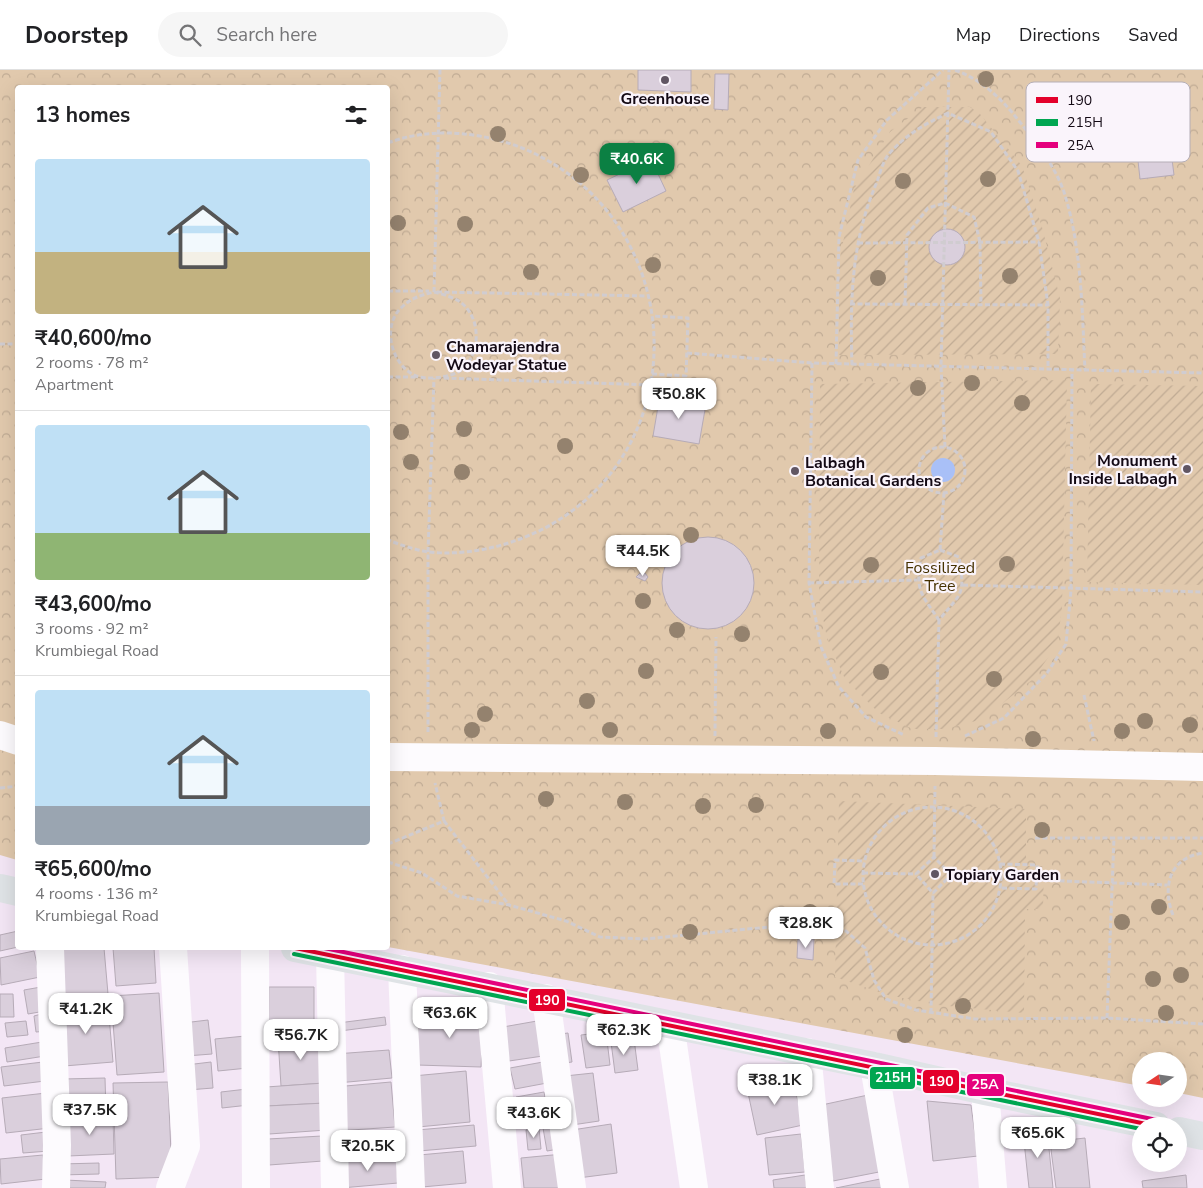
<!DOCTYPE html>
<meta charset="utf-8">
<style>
:root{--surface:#fff;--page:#f6f6f6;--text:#202124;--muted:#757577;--line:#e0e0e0;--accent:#0b8043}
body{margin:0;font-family:"Nunito Sans",sans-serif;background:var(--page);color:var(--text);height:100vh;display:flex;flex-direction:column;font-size:19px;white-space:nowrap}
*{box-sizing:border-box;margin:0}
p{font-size:16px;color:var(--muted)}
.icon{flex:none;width:28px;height:28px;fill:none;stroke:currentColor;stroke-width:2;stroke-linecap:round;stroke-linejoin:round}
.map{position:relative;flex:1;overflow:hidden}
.side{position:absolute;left:15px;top:15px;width:375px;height:865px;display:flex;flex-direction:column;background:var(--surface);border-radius:5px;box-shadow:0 5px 20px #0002}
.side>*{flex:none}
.needle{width:32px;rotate:257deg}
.controls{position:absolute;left:1132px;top:982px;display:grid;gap:10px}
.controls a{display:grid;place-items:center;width:55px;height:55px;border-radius:50%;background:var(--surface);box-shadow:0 5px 20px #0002;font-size:25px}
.price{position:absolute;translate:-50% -42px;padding:0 11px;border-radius:10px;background:#fff;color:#222;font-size:16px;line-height:32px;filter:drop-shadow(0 1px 2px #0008)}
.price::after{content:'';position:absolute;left:50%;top:30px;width:15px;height:11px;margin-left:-8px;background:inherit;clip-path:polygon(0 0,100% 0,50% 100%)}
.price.on{background:var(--accent);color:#fff}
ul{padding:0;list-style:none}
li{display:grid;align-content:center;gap:10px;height:265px;padding:0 20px}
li+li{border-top:1px solid var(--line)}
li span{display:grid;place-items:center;height:155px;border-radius:5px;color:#555}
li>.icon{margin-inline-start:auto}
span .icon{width:90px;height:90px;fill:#fffc;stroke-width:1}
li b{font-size:21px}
h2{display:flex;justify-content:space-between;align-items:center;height:60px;padding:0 20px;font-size:21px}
header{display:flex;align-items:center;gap:30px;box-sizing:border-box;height:70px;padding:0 25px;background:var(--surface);border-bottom:1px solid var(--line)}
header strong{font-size:24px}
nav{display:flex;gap:28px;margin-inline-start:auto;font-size:18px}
.search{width:350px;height:45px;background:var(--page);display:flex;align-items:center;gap:12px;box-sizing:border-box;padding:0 18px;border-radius:28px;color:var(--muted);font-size:19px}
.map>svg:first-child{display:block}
.park{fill:url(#park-crowns)}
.garden{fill:url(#garden-furrows)}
.water{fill:#a9c0f7}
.building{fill:#dacfdc;stroke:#b6abb7}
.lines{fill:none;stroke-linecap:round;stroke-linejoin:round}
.path{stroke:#d0ccd0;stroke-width:3;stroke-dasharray:5 2.5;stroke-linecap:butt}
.minor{stroke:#fdfbfe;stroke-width:28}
.major{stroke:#dfe3e6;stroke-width:28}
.bus-1-casing{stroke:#faf4fb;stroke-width:8}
.bus-2-casing{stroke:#faf4fb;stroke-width:8}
.bus-3-casing{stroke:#faf4fb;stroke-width:8}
.bus-1{stroke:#e4002b;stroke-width:4}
.bus-2{stroke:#00a651;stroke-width:4}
.bus-3{stroke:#e5007d;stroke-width:4}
.tree{fill:#94826e}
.poi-dot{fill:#615663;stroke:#faf4fb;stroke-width:2}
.labels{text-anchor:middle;stroke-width:4.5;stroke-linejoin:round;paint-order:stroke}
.poi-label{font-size:16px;font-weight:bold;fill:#130914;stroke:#faf4fb;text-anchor:start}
.park-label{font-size:16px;fill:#463100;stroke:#faf4fb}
.key{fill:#faf4fb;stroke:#b5aeb6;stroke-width:1}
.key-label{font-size:14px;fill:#130914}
.line-badge{stroke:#faf4fb;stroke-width:2}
.badge-label{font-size:14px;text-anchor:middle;font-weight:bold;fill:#fff}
</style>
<header>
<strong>Doorstep</strong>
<div class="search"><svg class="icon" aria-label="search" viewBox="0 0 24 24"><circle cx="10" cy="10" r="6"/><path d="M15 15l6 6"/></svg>Search here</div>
<nav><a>Map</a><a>Directions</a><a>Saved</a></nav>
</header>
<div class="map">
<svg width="1203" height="1118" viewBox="0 0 1203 1118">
<defs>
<pattern id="park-crowns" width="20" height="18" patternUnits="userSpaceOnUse" patternTransform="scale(1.25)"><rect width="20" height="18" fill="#e1c9ad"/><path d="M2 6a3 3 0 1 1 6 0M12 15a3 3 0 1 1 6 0" fill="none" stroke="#c0ab94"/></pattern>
<pattern id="garden-furrows" width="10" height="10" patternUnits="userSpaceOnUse" patternTransform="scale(1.25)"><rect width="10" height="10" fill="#e1c9ad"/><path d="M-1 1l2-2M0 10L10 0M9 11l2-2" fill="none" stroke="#c0ab94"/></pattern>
</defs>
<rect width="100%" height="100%" fill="#f3e6f5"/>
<polygon class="park" points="0,0 1203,0 1203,1028 1179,1023 1179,991 1141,991 1141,1016 388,877 388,18 18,18 17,790 0,785"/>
<g class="garden">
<polygon points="923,37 970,37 980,44 1022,96 1042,157 1060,228 1058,284 839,285 839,192 854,119 890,62"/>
<polygon points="1067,310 1062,538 1057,575 1033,609 983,649 945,659 913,659 879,643 845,609 827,568 819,528 820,314"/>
<polygon points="1091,314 1203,316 1203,515 1087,512"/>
<polygon points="839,731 1026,739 1026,796 1044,796 1043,839 1025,839 1024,943 938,935 888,925 835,907"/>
</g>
<circle class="water" cx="943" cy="400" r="12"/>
<g class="building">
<polygon points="638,0 691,0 691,22 638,20"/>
<polygon points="715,4 729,4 728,40 714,39"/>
<polygon points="1166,41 1174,105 1140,109 1133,45"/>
<polygon points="651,89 666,121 623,142 607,110"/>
<circle cx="947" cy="177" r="18"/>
<polygon points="660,325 706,334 699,374 653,366"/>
<circle cx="708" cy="513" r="46"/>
<polygon points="640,503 645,503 648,507 645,511 636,507"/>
<polygon points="18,861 18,877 0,881 0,865"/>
<polygon points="798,868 814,869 813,890 797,888"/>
<polygon points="57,878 104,878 108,924 60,927"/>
<polygon points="113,878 154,878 156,913 116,916"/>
<polygon points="34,881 40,907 1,915 0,888"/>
<polygon points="41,917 45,941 28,944 24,920"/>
<polygon points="269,917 314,917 314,960 269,961"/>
<polygon points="159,923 164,1002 117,1005 111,926"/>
<polygon points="0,924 13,924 14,947 0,947"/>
<polygon points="108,934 113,992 64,996 59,939"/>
<polygon points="419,942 484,944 481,997 417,995"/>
<polygon points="45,943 48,961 36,962 34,946"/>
<polygon points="385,947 386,955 340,961 338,953"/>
<polygon points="208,950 212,984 186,986 183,953"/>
<polygon points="26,951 28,965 7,967 5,953"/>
<polygon points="537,951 543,986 509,991 503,957"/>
<polygon points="606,962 610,995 586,998 581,965"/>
<polygon points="568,963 572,992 557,994 553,965"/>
<polygon points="245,966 248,998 218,1001 215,969"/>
<polygon points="321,966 324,1013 281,1016 278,969"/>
<polygon points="634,969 638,1000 615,1003 611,972"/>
<polygon points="42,972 45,986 7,992 5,978"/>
<polygon points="389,980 392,1008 337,1013 335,984"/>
<polygon points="43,992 45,1011 4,1016 1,997"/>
<polygon points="211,992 213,1018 188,1020 186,995"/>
<polygon points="543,992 547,1013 515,1019 510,998"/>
<polygon points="466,1001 470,1052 418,1057 413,1006"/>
<polygon points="593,1003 599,1051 572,1055 565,1006"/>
<polygon points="105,1008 106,1042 64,1044 63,1009"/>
<polygon points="793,1008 803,1055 757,1065 747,1018"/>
<polygon points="168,1012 172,1107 116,1109 113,1013"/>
<polygon points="391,1012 395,1057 337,1061 334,1017"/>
<polygon points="324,1013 326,1033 267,1036 266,1017"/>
<polygon points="247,1019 249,1035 222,1038 221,1022"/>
<polygon points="544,1022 549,1049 522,1054 516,1027"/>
<polygon points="46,1023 50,1058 6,1063 2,1028"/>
<polygon points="868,1025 884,1101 833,1111 817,1036"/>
<polygon points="927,1031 971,1035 978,1086 933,1091"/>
<polygon points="325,1033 327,1060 269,1064 267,1036"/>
<polygon points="113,1047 114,1084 68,1086 66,1048"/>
<polygon points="611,1054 617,1103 578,1108 572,1060"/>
<polygon points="474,1055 476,1076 419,1081 417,1060"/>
<polygon points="555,1056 559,1079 547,1081 543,1058"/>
<polygon points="539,1058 541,1079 528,1080 526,1060"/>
<polygon points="1047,1059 1053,1118 1029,1118 1023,1062"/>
<polygon points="46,1062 49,1081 23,1083 21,1065"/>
<polygon points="801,1064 805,1102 769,1105 765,1068"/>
<polygon points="322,1066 323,1091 269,1095 268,1069"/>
<polygon points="1085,1068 1090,1118 1056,1118 1050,1072"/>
<polygon points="463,1081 466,1113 422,1117 419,1085"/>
<polygon points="563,1084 566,1118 524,1118 521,1088"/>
<polygon points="43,1085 46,1109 1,1114 0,1089"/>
<polygon points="396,1086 398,1113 341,1118 339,1090"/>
<polygon points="99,1093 99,1104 60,1105 60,1094"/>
<polygon points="805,1105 807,1118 774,1118 773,1110"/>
<polygon points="1186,1105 1187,1118 1143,1118 1142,1111"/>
<polygon points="885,1108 887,1118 836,1118"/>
<polygon points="65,1110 106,1112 105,1118 65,1118"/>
</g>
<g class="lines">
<g class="path">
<path d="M955,0c27,10 46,28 64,51 17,21 36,45 45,71 18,56 18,119 21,178"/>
<path d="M388,73c43,-17 99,-11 141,8 160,72 170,301 10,380 -34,16 -73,25 -110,21 -14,-2 -28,-7 -41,-12"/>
<polyline points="858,173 1039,172"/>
<polyline points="388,221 429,221"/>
<path d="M434,222c8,2 18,5 25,9 20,14 22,43 9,62 -6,9 -15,12 -26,14 -7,1 -19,2 -26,-1 -24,-10 -35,-49 -15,-68 10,-10 20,-13 33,-16z"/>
<polyline points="434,222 440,0"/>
<polyline points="437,222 649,226"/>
<polyline points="905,233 907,165 928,138 945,133 974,147 980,172 981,234"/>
<polyline points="850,234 1048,235"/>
<polyline points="0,274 18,274"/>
<polyline points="687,283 812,293 1203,303"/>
<polyline points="812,293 809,513 821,577 839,617 866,647 904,665"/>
<polyline points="836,294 839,167 858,90 887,50 943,0"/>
<path d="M852,295c-2,-64 -1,-124 25,-183 3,-9 6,-21 12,-28 16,-19 36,-30 59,-41l43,19 27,39 21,71 9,63v64"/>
<polyline points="652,304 686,306 688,248 653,246"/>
<polyline points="388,307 418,307"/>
<polyline points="444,308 651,315"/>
<polyline points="945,377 941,296 949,0"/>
<circle cx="942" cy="400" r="23"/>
<path d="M940,480l19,7c6,38 4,34 -20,63 -18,-26 -24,-30 -18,-62z"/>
<polyline points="940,480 944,423"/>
<polyline points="809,513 917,510"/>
<polyline points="963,515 1203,522"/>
<polyline points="1084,625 1094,671"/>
<polyline points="428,662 428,482 434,308"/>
<polyline points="715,666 716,567"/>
<polyline points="965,666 1004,648 1047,603 1066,574 1071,520 1072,299"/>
<polyline points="936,667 939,550"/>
<polyline points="0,718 18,716"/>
<circle cx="932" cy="806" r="69"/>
<polyline points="444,751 509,835"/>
<polyline points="1035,768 1203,768"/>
<polyline points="388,774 444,751 435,713"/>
<polyline points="934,787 935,716"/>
<polyline points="388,792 422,803 457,826 509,835 566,851 600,867 645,869 769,857 846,861 865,878 874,910 886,929 916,940 975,949 1107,948 1203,954"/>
<polyline points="1000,794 1037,795 1036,819 1000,818"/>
<polyline points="863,803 916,804"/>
<polyline points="951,805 934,787 916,804 933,823 951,805 1001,807"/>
<polyline points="1037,810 1167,815"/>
<polyline points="863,814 834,814 835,790 864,791"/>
<path d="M1173,845c-11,-28 -4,-57 30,-62"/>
<polyline points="931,943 933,823"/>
<polyline points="1107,948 1114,768"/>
</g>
<g class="minor">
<polyline points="0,665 18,671"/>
<polyline points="388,687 935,691 1203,697"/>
<polyline points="50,878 57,1075 56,1118"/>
<polyline points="255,878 256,1118"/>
<polyline points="330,885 335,1118"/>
<polyline points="402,899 411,1118"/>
<polyline points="489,916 507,1118"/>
<polyline points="546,928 572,1118"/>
<polyline points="670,954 694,1118"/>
<polyline points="807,982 820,1118"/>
<polyline points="874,996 895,1118"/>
<polyline points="985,1021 993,1118"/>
<polyline points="170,1118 186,1076 173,878"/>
</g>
<g class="major">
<polyline points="0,818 18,822"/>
<polyline points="295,878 874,996 985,1021 1156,1056"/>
<polyline points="1179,1061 1203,1066"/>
</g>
<defs>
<polyline id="bus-1" points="295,878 1156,1056"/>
<polyline id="bus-2" points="294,884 1141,1059"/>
<polyline id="bus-3" points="324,878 1157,1050"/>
</defs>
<use href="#bus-1" class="bus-1-casing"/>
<use href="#bus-2" class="bus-2-casing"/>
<use href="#bus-3" class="bus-3-casing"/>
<use href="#bus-1" class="bus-1"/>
<use href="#bus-2" class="bus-2"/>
<use href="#bus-3" class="bus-3"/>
</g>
<g class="tree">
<circle cx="986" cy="9" r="8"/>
<circle cx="498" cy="64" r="8"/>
<circle cx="581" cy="105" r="8"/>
<circle cx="988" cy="109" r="8"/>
<circle cx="903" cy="111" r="8"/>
<circle cx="398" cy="153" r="8"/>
<circle cx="465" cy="154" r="8"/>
<circle cx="653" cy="195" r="8"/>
<circle cx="531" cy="202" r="8"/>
<circle cx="1010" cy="206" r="8"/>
<circle cx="878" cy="208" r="8"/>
<circle cx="972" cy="313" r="8"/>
<circle cx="918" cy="318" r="8"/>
<circle cx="1022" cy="333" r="8"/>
<circle cx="464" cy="359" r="8"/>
<circle cx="401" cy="362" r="8"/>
<circle cx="565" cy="376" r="8"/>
<circle cx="411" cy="392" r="8"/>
<circle cx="462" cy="402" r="8"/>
<circle cx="691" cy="465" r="8"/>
<circle cx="1007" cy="494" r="8"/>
<circle cx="871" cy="495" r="8"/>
<circle cx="643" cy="531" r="8"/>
<circle cx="677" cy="560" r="8"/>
<circle cx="742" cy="564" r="8"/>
<circle cx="646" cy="601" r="8"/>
<circle cx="881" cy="602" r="8"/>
<circle cx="994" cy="609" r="8"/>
<circle cx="587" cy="631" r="8"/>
<circle cx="485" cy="644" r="8"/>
<circle cx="1145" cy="651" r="8"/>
<circle cx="1190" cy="655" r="8"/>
<circle cx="472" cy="660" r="8"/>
<circle cx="610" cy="660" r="8"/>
<circle cx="828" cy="661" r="8"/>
<circle cx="1122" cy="661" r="8"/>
<circle cx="1033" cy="669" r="8"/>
<circle cx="546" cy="729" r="8"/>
<circle cx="625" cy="732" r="8"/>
<circle cx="756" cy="735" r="8"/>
<circle cx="703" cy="736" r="8"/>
<circle cx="1042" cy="760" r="8"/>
<circle cx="1159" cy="837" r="8"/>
<circle cx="810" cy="842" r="8"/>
<circle cx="1122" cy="852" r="8"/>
<circle cx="690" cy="862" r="8"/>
<circle cx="1181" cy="905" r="8"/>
<circle cx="1153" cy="909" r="8"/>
<circle cx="963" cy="936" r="8"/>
<circle cx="1166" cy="943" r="8"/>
<circle cx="905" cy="965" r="8"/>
</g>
<g class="poi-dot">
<circle cx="665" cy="10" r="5"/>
<circle cx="436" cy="285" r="5"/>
<circle cx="1187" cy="399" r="5"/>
<circle cx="795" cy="401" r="5"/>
<circle cx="935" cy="804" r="5"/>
</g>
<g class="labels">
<g class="poi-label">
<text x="665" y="34" text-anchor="middle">Greenhouse</text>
<text x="446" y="282">Chamarajendra<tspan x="446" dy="18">Wodeyar Statue</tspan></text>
<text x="1177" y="396" text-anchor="end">Monument<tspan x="1177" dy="18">Inside Lalbagh</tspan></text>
<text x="805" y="398">Lalbagh<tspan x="805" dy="18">Botanical Gardens</tspan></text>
<text x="945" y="810">Topiary Garden</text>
</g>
<g class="park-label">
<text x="940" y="503">Fossilized<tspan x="940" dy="18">Tree</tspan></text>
</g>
</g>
<rect x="1026" y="12" width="164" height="80" rx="8" class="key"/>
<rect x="1036" y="27" width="22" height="6" fill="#e4002b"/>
<rect x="1036" y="49" width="22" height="7" fill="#00a651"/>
<rect x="1036" y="72" width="22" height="6" fill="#e5007d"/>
<g class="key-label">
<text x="1067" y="35">190</text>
<text x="1067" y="57">215H</text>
<text x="1067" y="80">25A</text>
</g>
<g class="line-badge">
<rect x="528" y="918" width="38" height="24" rx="5" fill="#e4002b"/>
<rect x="869" y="996" width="47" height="24" rx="5" fill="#00a651"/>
<rect x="922" y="999" width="38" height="25" rx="5" fill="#e4002b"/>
<rect x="966" y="1003" width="39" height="24" rx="5" fill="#e5007d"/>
</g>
<g class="badge-label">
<text x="547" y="935">190</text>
<text x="893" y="1012">215H</text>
<text x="941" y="1016">190</text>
<text x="985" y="1019">25A</text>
</g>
</svg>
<div class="controls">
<a><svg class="needle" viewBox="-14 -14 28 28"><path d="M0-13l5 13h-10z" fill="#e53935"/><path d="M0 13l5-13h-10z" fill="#757577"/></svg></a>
<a><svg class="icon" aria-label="locate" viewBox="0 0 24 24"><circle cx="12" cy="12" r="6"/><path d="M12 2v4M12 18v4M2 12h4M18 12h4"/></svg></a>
</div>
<b class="price on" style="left:637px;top:115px">₹40.6K</b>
<b class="price" style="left:679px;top:350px">₹50.8K</b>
<b class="price" style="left:643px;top:507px">₹44.5K</b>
<b class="price" style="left:806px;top:879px">₹28.8K</b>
<b class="price" style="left:86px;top:965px">₹41.2K</b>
<b class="price" style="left:450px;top:969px">₹63.6K</b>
<b class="price" style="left:624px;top:986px">₹62.3K</b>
<b class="price" style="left:301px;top:991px">₹56.7K</b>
<b class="price" style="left:775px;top:1036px">₹38.1K</b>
<b class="price" style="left:90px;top:1066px">₹37.5K</b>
<b class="price" style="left:534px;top:1069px">₹43.6K</b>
<b class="price" style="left:1038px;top:1089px">₹65.6K</b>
<b class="price" style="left:368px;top:1102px">₹20.5K</b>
<section class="side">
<h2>13 homes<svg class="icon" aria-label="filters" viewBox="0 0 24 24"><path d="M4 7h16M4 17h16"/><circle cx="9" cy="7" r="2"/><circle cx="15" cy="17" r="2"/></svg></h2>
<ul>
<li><span style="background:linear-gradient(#bfe0f5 60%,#c2b280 0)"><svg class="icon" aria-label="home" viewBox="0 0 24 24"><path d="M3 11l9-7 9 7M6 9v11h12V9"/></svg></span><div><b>₹40,600/mo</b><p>2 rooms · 78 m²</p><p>Apartment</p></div></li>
<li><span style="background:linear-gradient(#bfe0f5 70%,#8fb573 0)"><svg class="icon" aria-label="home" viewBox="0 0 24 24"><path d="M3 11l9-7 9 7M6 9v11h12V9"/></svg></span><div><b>₹43,600/mo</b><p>3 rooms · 92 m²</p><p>Krumbiegal Road</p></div></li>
<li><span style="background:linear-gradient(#bfe0f5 75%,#9aa5b1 0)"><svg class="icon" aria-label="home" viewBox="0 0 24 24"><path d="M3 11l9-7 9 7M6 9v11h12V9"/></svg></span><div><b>₹65,600/mo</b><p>4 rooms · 136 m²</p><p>Krumbiegal Road</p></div></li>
</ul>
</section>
</div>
